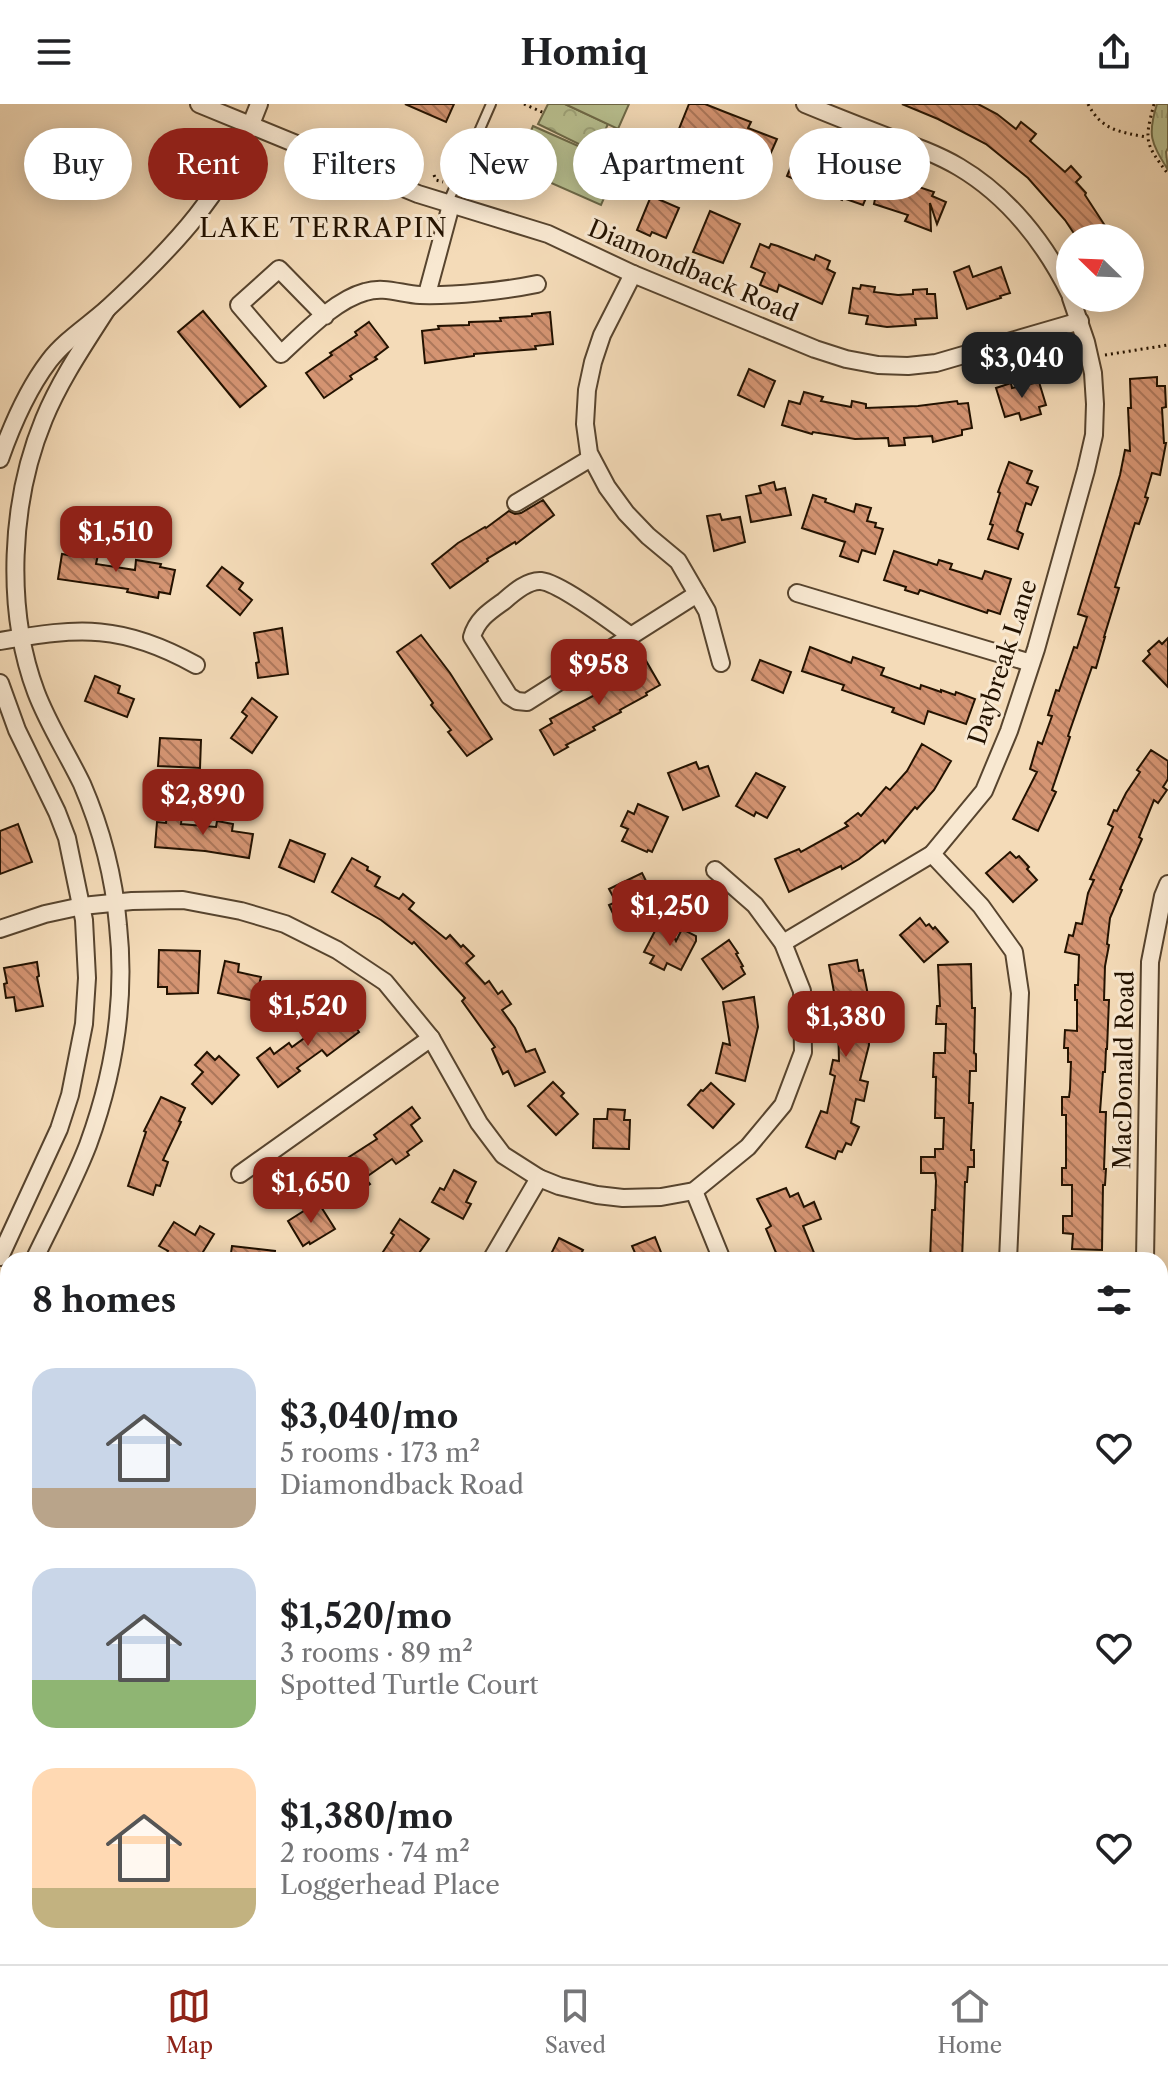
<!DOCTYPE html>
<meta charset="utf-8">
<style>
:root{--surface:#fff;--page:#f6f6f6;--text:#202124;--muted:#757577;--line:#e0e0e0;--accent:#8f2418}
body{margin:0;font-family:"Libre Caslon Text",serif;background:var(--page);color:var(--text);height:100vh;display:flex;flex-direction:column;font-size:30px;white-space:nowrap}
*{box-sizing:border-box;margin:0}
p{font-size:26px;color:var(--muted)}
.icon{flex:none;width:44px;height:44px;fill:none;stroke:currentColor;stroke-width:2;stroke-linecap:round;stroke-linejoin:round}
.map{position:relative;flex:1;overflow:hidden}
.drawer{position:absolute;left:0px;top:1148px;width:1168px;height:712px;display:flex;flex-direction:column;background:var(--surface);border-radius:24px 24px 0 0;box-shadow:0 4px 20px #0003}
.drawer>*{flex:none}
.guide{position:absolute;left:24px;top:24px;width:1120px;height:72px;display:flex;gap:16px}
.needle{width:52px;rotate:293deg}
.buttons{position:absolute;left:1056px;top:120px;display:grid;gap:16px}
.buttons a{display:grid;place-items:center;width:88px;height:88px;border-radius:50%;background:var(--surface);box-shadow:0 4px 20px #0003;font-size:40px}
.price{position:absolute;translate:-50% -68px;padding:0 18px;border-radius:16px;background:var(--accent);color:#fff;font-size:26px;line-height:52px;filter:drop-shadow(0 2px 4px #0008)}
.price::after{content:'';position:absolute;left:50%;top:48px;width:24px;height:18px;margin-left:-12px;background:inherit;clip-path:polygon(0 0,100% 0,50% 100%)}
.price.active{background:#222;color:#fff}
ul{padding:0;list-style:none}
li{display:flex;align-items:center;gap:24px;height:200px;padding:0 32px}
li span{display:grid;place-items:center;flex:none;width:224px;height:160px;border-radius:24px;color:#555}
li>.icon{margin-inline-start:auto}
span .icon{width:96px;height:96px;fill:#fffc;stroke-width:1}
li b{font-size:34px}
h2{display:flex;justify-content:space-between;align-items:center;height:96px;padding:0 32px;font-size:34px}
.chip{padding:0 28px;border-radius:36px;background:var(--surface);box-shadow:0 4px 20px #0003;font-size:28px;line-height:72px}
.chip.active{background:var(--accent);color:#fff}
header{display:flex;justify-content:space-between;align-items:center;height:104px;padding:0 32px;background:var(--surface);font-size:36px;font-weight:700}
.dock{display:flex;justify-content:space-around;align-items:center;height:112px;border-top:2px solid var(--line);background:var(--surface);font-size:22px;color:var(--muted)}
.dock a{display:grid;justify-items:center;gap:4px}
.dock .active{color:var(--accent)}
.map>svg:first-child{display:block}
.grass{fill:url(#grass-tufts);stroke:#6e6a48;stroke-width:2}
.forest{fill:url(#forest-firs);stroke:#6e6a48;stroke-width:2}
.park{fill:url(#park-crowns);stroke:#6e6a48;stroke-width:2}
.garden{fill:#b9c191;stroke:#6e6a48;stroke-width:2}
.water{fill:url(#water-waves);stroke:#6d766d;stroke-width:2}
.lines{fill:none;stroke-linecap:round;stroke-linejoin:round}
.stream{stroke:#6d766d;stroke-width:5}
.building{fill:url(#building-back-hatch);stroke:#231200;stroke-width:2}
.service-casing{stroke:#57442e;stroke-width:12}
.minor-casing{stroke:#57442e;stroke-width:20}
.secondary-casing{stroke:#231200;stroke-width:26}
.path{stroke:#231200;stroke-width:3;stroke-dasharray:2 4;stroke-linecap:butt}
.service{stroke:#f8e8d1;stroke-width:8}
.minor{stroke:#f8e8d1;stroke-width:16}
.secondary{stroke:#f8e8d1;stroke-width:22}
.labels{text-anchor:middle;stroke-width:6;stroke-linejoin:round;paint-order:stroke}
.street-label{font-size:24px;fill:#231200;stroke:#f8e8d1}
.neighbourhood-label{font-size:26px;letter-spacing:2px;fill:#231200;stroke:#f8e8d1}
</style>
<header><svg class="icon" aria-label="menu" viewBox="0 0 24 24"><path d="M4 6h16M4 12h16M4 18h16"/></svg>Homiq<svg class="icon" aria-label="share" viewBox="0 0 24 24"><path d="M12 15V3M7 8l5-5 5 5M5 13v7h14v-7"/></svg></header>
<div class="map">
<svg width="1168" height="1860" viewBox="0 0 1168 1860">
<defs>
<pattern id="grass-tufts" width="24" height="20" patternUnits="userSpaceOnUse" patternTransform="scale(2)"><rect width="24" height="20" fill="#b9c191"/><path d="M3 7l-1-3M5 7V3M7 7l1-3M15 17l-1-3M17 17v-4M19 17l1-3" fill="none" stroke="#9fa57b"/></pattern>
<pattern id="forest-firs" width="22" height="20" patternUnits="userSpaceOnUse" patternTransform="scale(2)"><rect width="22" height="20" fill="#b9c191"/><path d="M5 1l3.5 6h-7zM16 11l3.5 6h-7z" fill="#9fa57b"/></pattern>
<pattern id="park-crowns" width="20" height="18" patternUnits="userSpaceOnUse" patternTransform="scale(2)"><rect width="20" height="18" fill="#b9c191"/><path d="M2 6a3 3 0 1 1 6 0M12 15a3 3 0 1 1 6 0" fill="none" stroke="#9fa57b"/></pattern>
<pattern id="water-waves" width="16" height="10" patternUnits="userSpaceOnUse" patternTransform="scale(2)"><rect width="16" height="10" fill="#9eb9b6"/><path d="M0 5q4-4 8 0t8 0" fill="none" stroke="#889e9b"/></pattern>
<pattern id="building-back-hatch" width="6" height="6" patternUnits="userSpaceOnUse" patternTransform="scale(2)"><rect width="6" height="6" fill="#d49472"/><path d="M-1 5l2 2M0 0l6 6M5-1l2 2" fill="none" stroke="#ac775b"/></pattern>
</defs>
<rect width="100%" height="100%" fill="#f4dbb8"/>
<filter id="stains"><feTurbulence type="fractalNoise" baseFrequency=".0025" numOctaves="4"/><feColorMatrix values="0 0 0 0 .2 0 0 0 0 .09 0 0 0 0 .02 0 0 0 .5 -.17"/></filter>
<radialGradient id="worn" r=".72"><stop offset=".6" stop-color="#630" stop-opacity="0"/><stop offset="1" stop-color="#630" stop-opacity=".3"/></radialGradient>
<path class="grass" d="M1157,0h11v44l-2,4 2,18c-17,-28 -21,-34 -11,-66z"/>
<g class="forest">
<polygon points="8,1595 8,1785 0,1780 0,1596"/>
<polygon points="194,1852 606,1852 602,1860 250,1860"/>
</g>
<polygon class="park" points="548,0 565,0 608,20 595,48 538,20"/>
<g class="garden">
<polygon points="565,0 629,0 618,25"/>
<polygon points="533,22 619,60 601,101 515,63"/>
</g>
<polygon class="water" points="5,1407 8,1409 8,1459 0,1467 0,1414"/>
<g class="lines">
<g class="stream">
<polyline points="0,1671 8,1679"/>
<polyline points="680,1852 691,1856 719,1852"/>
<polyline points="838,1852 841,1860"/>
</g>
</g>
<g class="building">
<polygon points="405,0 454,0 446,18"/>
<polygon points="689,0 705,0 725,8 751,18 748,24 777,35 765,62 751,57 750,59 704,41 703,44 689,38 693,30 679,25"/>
<polygon points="902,0 978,0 997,10 1016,25 1021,18 1036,30 1030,37 1065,68 1071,62 1081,73 1076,78 1086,89 1085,91 1113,134 1077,134 1065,116 1028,74 986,40 938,15"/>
<polygon points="801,38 815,43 809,56 836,66 840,55 856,61 854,66 875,73 863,101 843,94 842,96 787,72"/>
<polygon points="889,73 934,88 932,92 946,98 937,120 930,99 931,127 905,117 908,111 874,100 879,75 888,78"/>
<polygon points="651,92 679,104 666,134 652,128 650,132 637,126"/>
<polygon points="710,107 740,120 723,159 693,148"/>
<polygon points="760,140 769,144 771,140 778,142 814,156 816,151 830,157 827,165 835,169 822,200 779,181 777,188 760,181 765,169 751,163"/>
<polygon points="969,162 973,173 1001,163 1010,189 1000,192 1001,194 967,205 954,168"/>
<polygon points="861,181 875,183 874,188 898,191 913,190 913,186 927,185 927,190 935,190 937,214 915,215 916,221 887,223 866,220 868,212 849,209 853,184 860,185"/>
<polygon points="203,207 266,282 240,303 178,228"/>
<polygon points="550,208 553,240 535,242 536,245 474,250 474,252 425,259 422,227 439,225 438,222 469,221 469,218 501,217 500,214 532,212 532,210"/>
<polygon points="369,218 388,243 375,253 377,255 350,272 352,275 324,294 306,269 332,251 330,249 357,231 355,228"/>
<polygon points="749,265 775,277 764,303 738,291"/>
<polygon points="1157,273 1157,282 1165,282 1166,303 1162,304 1164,339 1166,339 1160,371 1152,369 1145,393 1148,394 1139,420 1135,419 1115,483 1119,484 1104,533 1105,533 1096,564 1092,563 1068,632 1070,633 1052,686 1056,688 1038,727 1013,715 1037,668 1030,665 1038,638 1042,640 1052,612 1048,611 1056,586 1059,587 1074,543 1077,544 1087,513 1078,510 1120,371 1125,346 1130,347 1128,304 1131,304 1130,275"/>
<polygon points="1039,278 1046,301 1039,303 1041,310 1021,316 1019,309 1005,313 996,284 1011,279 1012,284"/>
<polygon points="804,288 823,293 821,297 851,303 852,297 866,300 866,304 918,302 957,297 958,300 968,299 972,324 962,326 962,331 933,338 932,332 904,334 905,341 889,342 888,334 855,335 813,328 812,330 782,321 789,297 800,300"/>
<polygon points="1009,358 1032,367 1027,379 1038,383 1031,401 1026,399 1017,427 1023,430 1018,445 988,435 993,421 990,420 1000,389 998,388"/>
<polygon points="774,378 776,386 785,384 791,411 751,418 746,392 761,389 759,382"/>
<polygon points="813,391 826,395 825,398 854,408 856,400 871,404 867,417 876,419 875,423 883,425 875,450 862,446 858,458 840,452 845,438 802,424"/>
<polygon points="543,396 554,411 516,440 515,438 487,455 488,457 450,484 432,460 458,439 485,423 486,424 509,407 515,410 521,409"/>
<polygon points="720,410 722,416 740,413 745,438 714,447 707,412"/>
<polygon points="75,442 99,446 96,460 135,466 136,456 161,460 160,463 175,466 170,490 159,488 158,494 127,488 128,485 58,475 62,450 74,452"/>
<polygon points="894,447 937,461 939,456 952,460 950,465 982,475 985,467 1011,475 1000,510 988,506 987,509 920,486 918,490 905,486 906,483 884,476"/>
<polygon points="222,463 243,479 239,485 252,496 240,511 207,482"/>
<polygon points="282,524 288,570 258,574 256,559 259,558 254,529"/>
<polygon points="421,531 450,569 492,635 467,652 448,628 451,626 431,601 433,599 397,548"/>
<polygon points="1168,534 1168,583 1143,557 1150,550 1148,547 1159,537 1162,540"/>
<polygon points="810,543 851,559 853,553 884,564 881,571 920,585 921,581 941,588 941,586 955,591 956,588 975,595 966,620 928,607 924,620 892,608 894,604 842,586 844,581 802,567"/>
<polygon points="645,555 660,581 646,589 647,591 620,606 621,608 593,623 595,626 566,641 568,643 554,651 540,626 552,619 550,615 606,585 605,582 632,567 630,564"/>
<polygon points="760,556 791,568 783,589 752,576"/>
<polygon points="95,572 120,582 118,589 134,595 127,613 85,597"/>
<polygon points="252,594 277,613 252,649 231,634 247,612 242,608"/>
<polygon points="160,634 201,636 200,664 158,662"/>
<polygon points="922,640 951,657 934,686 917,705 915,703 885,739 883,736 859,755 842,765 841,762 789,788 775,755 799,745 801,748 848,722 845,719 858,709 861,712 886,683 890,686 907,667"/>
<polygon points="1151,646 1168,657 1168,675 1163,683 1167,686 1158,699 1154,696 1139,733 1142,735 1120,785 1122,786 1110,814 1107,840 1109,841 1105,862 1104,896 1109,896 1107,945 1106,945 1105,968 1103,968 1100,1008 1106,1008 1104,1065 1106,1065 1105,1081 1103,1081 1102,1146 1072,1145 1073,1130 1063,1129 1063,1112 1072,1112 1072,1081 1062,1081 1062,1064 1066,1064 1066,1011 1062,1011 1062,993 1069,993 1070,985 1071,958 1068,958 1068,944 1064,944 1065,926 1077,927 1077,896 1075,896 1075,881 1078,881 1079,851 1065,848 1069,831 1073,832 1076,819 1082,820 1088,789 1094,776 1090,775 1113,723 1108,720 1114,706 1117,707 1126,689 1140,668 1137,666"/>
<polygon points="696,658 699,665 708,662 719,692 683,706 668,669"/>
<polygon points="756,669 785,683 767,714 756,708 754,712 736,702"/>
<polygon points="638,700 668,713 652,748 648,746 647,748 622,737 628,725 621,722 628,707 634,710"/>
<polygon points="167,709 182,710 181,720 216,723 217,717 233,720 232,727 253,730 249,754 205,747 155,743 157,718 166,719"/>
<polygon points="18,720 32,758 0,770 0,727"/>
<polygon points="290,736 325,750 314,778 279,763"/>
<polygon points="1010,748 1016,754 1019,752 1029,763 1027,765 1037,776 1013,798 986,769"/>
<polygon points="352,754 368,763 367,766 380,773 375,782 399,795 403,790 414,799 409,805 446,835 450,831 461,843 463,841 474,852 466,859 485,880 489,877 498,890 502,887 511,900 502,906 515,924 526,948 535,945 545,968 515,982 508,967 503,970 492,945 495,943 462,897 465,894 414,838 412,840 381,816 332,788"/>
<polygon points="642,769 661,807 633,821 628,821 623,812 616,816 609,801 616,798 609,785"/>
<polygon points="920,814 926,822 929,820 933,825 935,823 948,838 924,858 900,831"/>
<polygon points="657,823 673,831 676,837 682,825 696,832 696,837 681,866 667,859 664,866 650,859 654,852 644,848"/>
<polygon points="729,836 738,849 736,850 743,862 741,863 745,870 723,885 702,855"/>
<polygon points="159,846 200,847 198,889 167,890 167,883 158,883"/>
<polygon points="857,856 859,867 863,866 870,901 877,901 878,931 869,931 869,941 860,976 868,978 864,997 856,995 851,1019 859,1023 851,1041 846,1039 842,1048 838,1047 835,1055 806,1043 821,1007 827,1009 835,972 830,970 833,956 839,957 838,917 836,917 836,899 829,861"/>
<polygon points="225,857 239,860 238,868 261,873 255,897 218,889"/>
<polygon points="37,858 39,872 37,873 43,902 16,907 14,893 6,894 4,880 7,879 4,864"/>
<polygon points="971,860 972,904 975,904 974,949 976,950 976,967 970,967 969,999 973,999 971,1046 974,1046 974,1063 968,1063 967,1078 965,1078 962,1156 930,1156 932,1106 935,1106 936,1077 935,1069 921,1069 921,1053 935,1053 935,1045 943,1045 944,1014 935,1014 936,973 933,973 934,949 945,949 946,920 936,920 937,902 940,902 938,861"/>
<polygon points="754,893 758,923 745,977 716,969 723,939 730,941 723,898"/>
<polygon points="343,906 359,928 327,952 322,946 297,964 300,967 278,983 257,954 270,944 274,950 289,939 292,943 314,927 310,921 322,913 326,919"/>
<polygon points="207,948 215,956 219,952 239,971 212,1000 192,980 203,968 195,961"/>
<polygon points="553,978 564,989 561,992 578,1010 556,1031 528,1002"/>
<polygon points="711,979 734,1000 713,1024 688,1001 701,986 703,987"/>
<polygon points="161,993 185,1004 179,1017 181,1018 163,1056 168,1058 160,1082 156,1081 153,1091 128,1082 146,1028 144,1027"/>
<polygon points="412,1003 420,1014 411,1021 422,1037 407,1048 409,1051 396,1060 392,1055 365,1074 370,1080 358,1089 353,1083 341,1091 322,1065 335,1055 338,1060 377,1035 374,1031"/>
<polygon points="608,1005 625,1006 624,1016 630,1016 629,1045 593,1044 594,1015 607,1015"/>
<polygon points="454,1066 476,1078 466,1098 471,1100 463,1115 432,1098 440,1084 444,1086"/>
<polygon points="786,1084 790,1093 798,1089 804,1103 814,1098 821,1115 803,1122 817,1156 779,1156 766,1125 771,1122 757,1095"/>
<polygon points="318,1098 335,1125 310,1140 309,1138 303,1142 288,1117"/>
<polygon points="400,1115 429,1135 414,1156 389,1156 381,1151 394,1131 391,1129"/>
<polygon points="174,1118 195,1131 200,1122 214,1130 198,1156 163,1156 168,1147 159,1142"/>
<polygon points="655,1133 664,1156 638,1156 632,1142"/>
<polygon points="559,1134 583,1146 578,1156 548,1156"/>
<polygon points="232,1142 275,1147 274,1156 230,1156"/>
</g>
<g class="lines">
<defs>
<g id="service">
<polyline points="448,98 491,0"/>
<polyline points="0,1341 8,1341"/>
</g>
<g id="minor">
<polyline points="199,0 418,90 548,130 633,170 815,245 846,255 878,261 908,262 936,259 1080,217"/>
<path d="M805,0c29,12 57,23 86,34 23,8 46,16 68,29 49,29 86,76 111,127"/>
<polyline points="633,170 602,231 593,258 587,286 585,320 589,349 607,383 626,409 648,432 678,457 707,507 721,559"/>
<polyline points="427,190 451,101"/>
<path d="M325,212l-46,-47 -40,36 42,49c22,-20 54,-54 84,-62 19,-6 36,2 55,3 34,1 83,-4 117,-11"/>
<path d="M0,355c12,-34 27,-69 49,-98 16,-21 39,-35 59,-53 68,-63 118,-115 151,-204"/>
<polyline points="516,399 591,354"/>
<polyline points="797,489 1031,559"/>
<path d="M631,532c-18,-13 -71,-53 -90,-55 -13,-1 -27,11 -37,20 -14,10 -27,18 -32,36l37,59 8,5 10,1 170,-108"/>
<path d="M0,537c80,-14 122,-17 196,24"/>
<polyline points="0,579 17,626 57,708 67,734 84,816 87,874 84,920 70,991 59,1025 0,1153"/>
<polyline points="932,750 981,802 1014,848 1020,889 1008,1156"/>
<polyline points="0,825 45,810 82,802 132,797 183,796 241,807 285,820 337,846 385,878 431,934 479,1019 503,1051 539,1074 559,1082 597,1091 623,1094 661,1093 694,1087 748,1043 783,1001 803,948 802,887 783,839 755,801 715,766"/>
<polyline points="783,839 932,750 984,687 1009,627 1036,545 1086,366 1094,331 1095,300 1093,269 1086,238 1071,194"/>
<polyline points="240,1070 431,934"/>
<polyline points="694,1087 722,1156"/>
<path d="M34,1156c18,-38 39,-76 54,-115 26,-71 38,-146 30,-220 -4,-48 -17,-97 -36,-141 -15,-31 -34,-60 -46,-92 -31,-83 -26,-191 8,-273 16,-39 40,-74 63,-110"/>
<polyline points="491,1156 539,1074"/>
<polyline points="1145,1156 1150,858 1163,792 1168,780"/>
<polyline points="0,1213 8,1189"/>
<polyline points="1160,1238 1168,1238"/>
<polyline points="0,1262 8,1265"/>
<polyline points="1160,1560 1168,1571"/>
</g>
<g id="secondary">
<polyline points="0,1188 8,1191"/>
<polyline points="0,1221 8,1224"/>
<polyline points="1160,1804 1168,1810"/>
<polyline points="1160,1848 1168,1854"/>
</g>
</defs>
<use href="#service" class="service-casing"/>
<use href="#minor" class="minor-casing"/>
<use href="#secondary" class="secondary-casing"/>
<g class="path">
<polyline points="524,0 544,9"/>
<path d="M1088,0c13,26 32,28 58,33"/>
<path d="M1154,0c-10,38 -9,39 14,70"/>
<polyline points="434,71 436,76 443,78"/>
<polyline points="466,83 474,84 478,82"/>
<polyline points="1105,251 1168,241"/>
<polyline points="0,1291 2,1279"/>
</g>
<use href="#service" class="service"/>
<use href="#minor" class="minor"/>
<use href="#secondary" class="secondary"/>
</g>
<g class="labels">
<g class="street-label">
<text transform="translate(693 167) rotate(23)" y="8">Diamondback Road</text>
<text transform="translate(1003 558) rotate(-72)" y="8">Daybreak Lane</text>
<text transform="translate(1124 966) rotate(-89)" y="8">MacDonald Road</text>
</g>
<g class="neighbourhood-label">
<text x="324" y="133">LAKE TERRAPIN</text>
</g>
</g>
<rect width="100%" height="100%" filter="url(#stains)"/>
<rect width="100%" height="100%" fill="url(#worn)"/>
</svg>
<div class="buttons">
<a><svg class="needle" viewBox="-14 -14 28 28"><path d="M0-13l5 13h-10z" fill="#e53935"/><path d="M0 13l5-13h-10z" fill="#757577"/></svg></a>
</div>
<b class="price active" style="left:1022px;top:296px">$3,040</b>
<b class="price" style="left:116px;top:470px">$1,510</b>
<b class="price" style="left:599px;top:603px">$958</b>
<b class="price" style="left:203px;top:733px">$2,890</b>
<b class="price" style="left:670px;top:844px">$1,250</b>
<b class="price" style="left:308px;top:944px">$1,520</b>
<b class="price" style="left:846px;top:955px">$1,380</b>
<b class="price" style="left:311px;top:1121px">$1,650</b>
<div class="guide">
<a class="chip">Buy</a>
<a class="chip active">Rent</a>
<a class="chip">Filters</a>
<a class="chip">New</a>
<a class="chip">Apartment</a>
<a class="chip">House</a>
</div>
<section class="drawer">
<h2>8 homes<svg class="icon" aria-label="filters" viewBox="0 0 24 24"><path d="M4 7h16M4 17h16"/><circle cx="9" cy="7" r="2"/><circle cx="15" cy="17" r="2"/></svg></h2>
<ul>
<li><span style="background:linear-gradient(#c9d6e8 75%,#b9a48a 0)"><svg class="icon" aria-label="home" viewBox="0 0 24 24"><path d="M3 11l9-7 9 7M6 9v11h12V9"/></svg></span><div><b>$3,040/mo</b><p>5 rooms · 173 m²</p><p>Diamondback Road</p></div><svg class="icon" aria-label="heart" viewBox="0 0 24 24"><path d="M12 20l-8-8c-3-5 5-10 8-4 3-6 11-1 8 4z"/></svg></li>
<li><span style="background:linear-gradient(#c9d6e8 70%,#8fb573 0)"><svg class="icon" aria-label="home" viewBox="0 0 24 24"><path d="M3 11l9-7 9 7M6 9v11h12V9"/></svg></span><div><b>$1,520/mo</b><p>3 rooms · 89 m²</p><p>Spotted Turtle Court</p></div><svg class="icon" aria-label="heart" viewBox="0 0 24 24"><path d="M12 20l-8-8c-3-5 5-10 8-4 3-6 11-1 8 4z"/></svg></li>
<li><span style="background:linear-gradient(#ffd9b3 75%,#c2b280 0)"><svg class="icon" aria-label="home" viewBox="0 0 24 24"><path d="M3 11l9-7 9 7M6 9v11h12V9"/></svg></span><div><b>$1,380/mo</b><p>2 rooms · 74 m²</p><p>Loggerhead Place</p></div><svg class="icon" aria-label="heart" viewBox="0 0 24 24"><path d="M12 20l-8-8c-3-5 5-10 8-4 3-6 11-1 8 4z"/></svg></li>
</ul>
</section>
</div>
<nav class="dock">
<a class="active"><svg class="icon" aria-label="map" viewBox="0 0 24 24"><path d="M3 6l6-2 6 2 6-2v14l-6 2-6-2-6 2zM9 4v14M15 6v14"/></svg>Map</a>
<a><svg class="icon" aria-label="saved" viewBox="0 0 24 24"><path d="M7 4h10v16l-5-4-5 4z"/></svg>Saved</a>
<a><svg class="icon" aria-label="home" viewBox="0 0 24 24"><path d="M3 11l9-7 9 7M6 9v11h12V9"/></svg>Home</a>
</nav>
